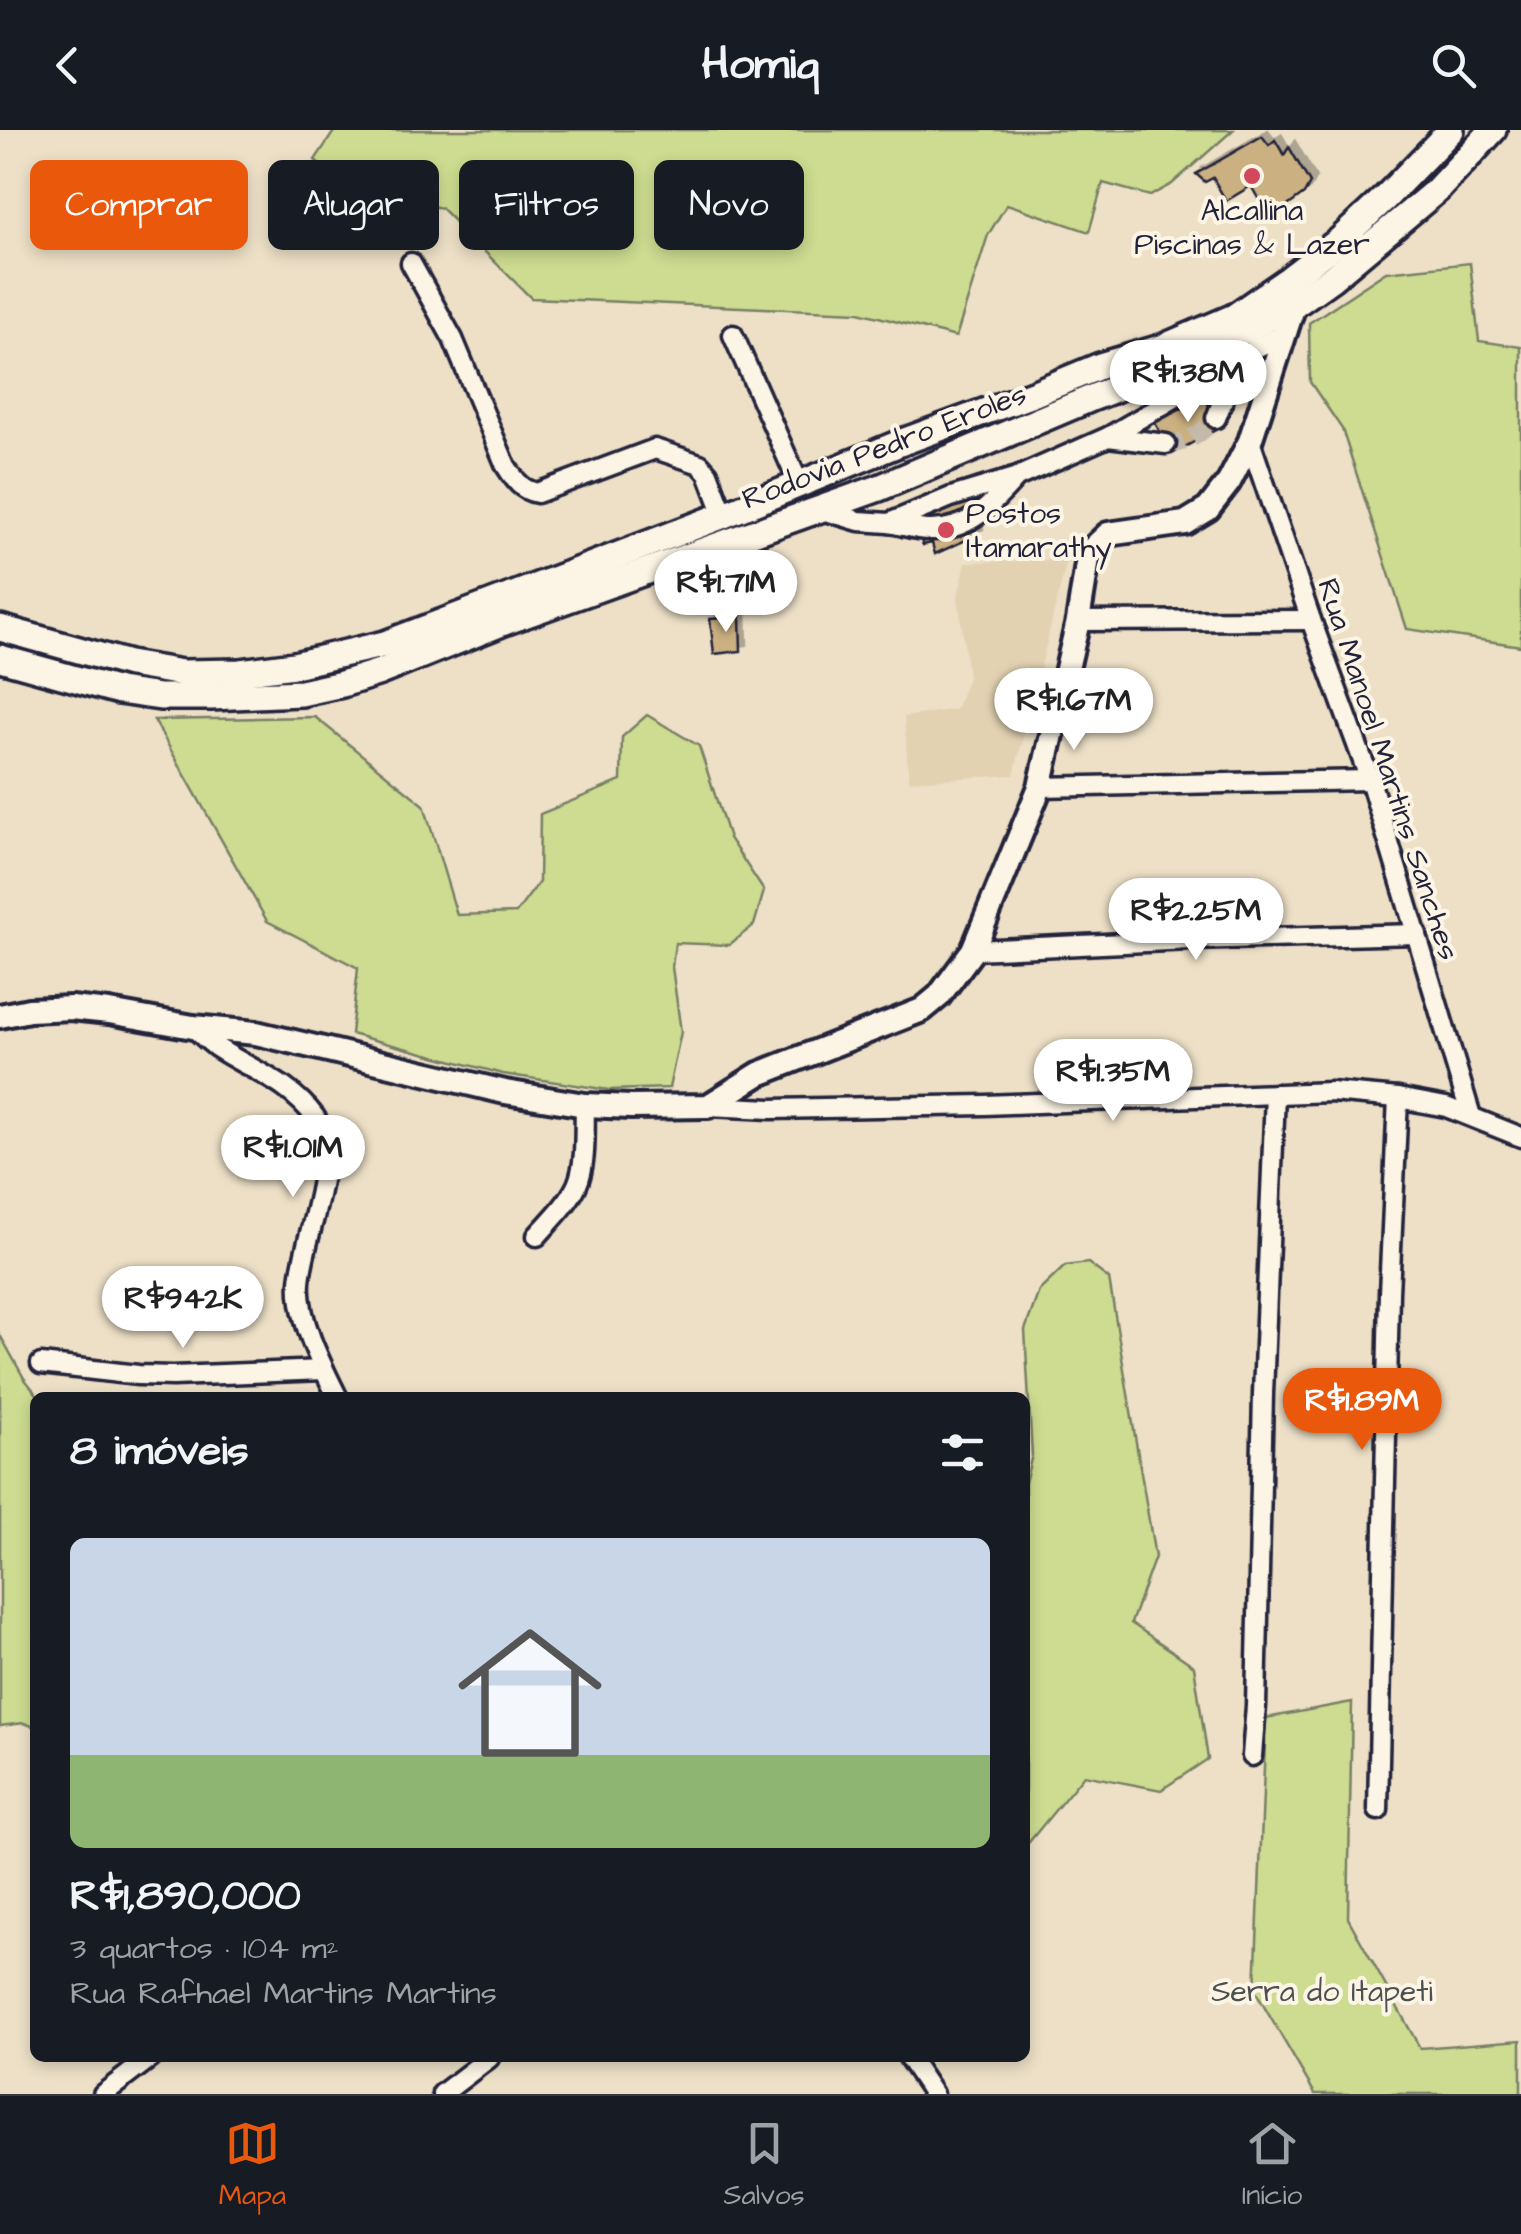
<!DOCTYPE html>
<html lang="pt">
<meta charset="utf-8">
<style>
:root{--surface:#171b24;--page:#242831;--text:#f1f3f6;--muted:#9ea1a6;--line:#363941;--accent:#ea580c}
body{margin:0;font-family:"Architects Daughter",sans-serif;background:var(--page);color:var(--text);height:100vh;display:flex;flex-direction:column;font-size:38px;white-space:nowrap}
*{box-sizing:border-box;margin:0}
p{font-size:32px;color:var(--muted)}
.icon{flex:none;width:55px;height:55px;fill:none;stroke:currentColor;stroke-width:2;stroke-linecap:round;stroke-linejoin:round}
.map{position:relative;flex:1;overflow:hidden}
.details{position:absolute;left:30px;top:1262px;width:1000px;height:670px;display:flex;flex-direction:column;background:var(--surface);border-radius:15px;box-shadow:0 5px 15px #0003}
.details>*{flex:none}
.top-card{position:absolute;left:30px;top:30px;width:1000px;height:90px;display:flex;gap:20px}
.price{position:absolute;translate:-50% -85px;padding:0 22px;border-radius:35px;background:#fff;color:#222;font-size:32px;line-height:65px;filter:drop-shadow(0 2px 5px #0008)}
.price::after{content:'';position:absolute;left:50%;top:60px;width:30px;height:22px;margin-left:-15px;background:inherit;clip-path:polygon(0 0,100% 0,50% 100%)}
.price.active{background:var(--accent);color:#fff}
ul{padding:0;list-style:none}
li{display:grid;align-content:center;gap:20px;height:530px;padding:0 40px}
li span{display:grid;place-items:center;height:310px;border-radius:15px;color:#555}
li>.icon{margin-inline-start:auto}
span .icon{width:180px;height:180px;fill:#fffc;stroke-width:1}
li b{font-size:42px}
h2{display:flex;justify-content:space-between;align-items:center;height:120px;padding:0 40px;font-size:42px}
.chip{padding:0 35px;border-radius:15px;background:var(--surface);box-shadow:0 5px 15px #0003;font-size:35px;line-height:90px}
.chip.active{background:var(--accent);color:#fff}
header{display:flex;justify-content:space-between;align-items:center;height:130px;padding:0 40px;background:var(--surface);font-size:45px;font-weight:700}
.dock{display:flex;justify-content:space-around;align-items:center;height:140px;border-top:2px solid var(--line);background:var(--surface);font-size:28px;color:var(--muted)}
.dock a{display:grid;justify-items:center;gap:5px}
.dock .active{color:var(--accent)}
.map>svg:first-child{display:block}
.built{fill:#e3d2b2}
.green{fill:#cddc90;stroke:#787f66;stroke-width:2.5}
.building{fill:#cbb081;stroke:#22223b;stroke-width:2.5;filter:url(#shadow)}
.lines{fill:none;stroke-linecap:round;stroke-linejoin:round}
.minor-tunnel{stroke:#c4baab;stroke-width:18;stroke-dasharray:18 9;stroke-linecap:butt}
.minor-casing{stroke:#22223b;stroke-width:25}
.major-casing{stroke:#22223b;stroke-width:30}
.highway-casing{stroke:#22223b;stroke-width:32}
.minor{stroke:#fcf5e5;stroke-width:18}
.major{stroke:#fcf5e5;stroke-width:22}
.highway{stroke:#fcf5e5;stroke-width:25}
.poi-dot{fill:#d1495b;stroke:#fcf5e5;stroke-width:4}
.labels{text-anchor:middle;stroke-width:8;stroke-linejoin:round;paint-order:stroke}
.poi-label{font-size:30px;fill:#22223b;stroke:#fcf5e5}
.street-label{font-size:30px;fill:#22223b;stroke:#fcf5e5}
.park-label{font-size:30px;fill:#4d5050;stroke:#fcf5e5}
</style>
<header><svg class="icon" aria-label="back" viewBox="0 0 24 24"><path d="M15 5l-7 7 7 7"/></svg>Homiq<svg class="icon" aria-label="search" viewBox="0 0 24 24"><circle cx="10" cy="10" r="6"/><path d="M15 15l6 6"/></svg></header>
<div class="map">
<svg width="1521" height="1964" viewBox="0 0 1521 1964">
<defs>
<filter id="shadow"><feDropShadow dx="6" dy="-6" stdDeviation="0" flood-color="#0004"/></filter>
</defs>
<rect width="100%" height="100%" fill="#ede0c7"/>
<filter id="ink" filterUnits="userSpaceOnUse"><feTurbulence type="fractalNoise" baseFrequency=".01" numOctaves="2"/><feDisplacementMap in="SourceGraphic" scale="20" xChannelSelector="R" yChannelSelector="G"/><feConvolveMatrix kernelMatrix="1 2 1 2 8 2 1 2 1" color-interpolation-filters="sRGB"/></filter>
<g filter="url(#ink)">
<polygon class="built" points="1067,430 1014,645 909,651 904,587 956,579 968,547 958,467 966,432"/>
<g class="green">
<polygon points="335,0 1233,0 1172,54 1150,66 1103,53 1089,102 1007,74 988,105 956,207 859,182 531,168 441,78 352,59 331,47 315,30"/>
<polygon points="1470,133 1479,211 1521,217 1521,516 1407,499 1342,299 1310,252 1309,193 1386,142"/>
<polygon points="647,585 699,616 729,708 764,761 754,795 729,815 675,813 672,837 681,902 669,958 609,960 503,944 351,904 358,838 267,791 154,590 315,587 424,675 457,785 516,783 539,752 540,684 621,651 622,607"/>
<polygon points="1088,1133 1109,1149 1155,1427 1131,1493 1194,1536 1208,1629 1161,1660 1084,1645 1025,1717 1025,1353 1032,1325 1025,1200 1039,1161 1065,1136"/>
<polygon points="0,1205 24,1248 39,1267 35,1268 35,1597 24,1593 0,1596"/>
<polygon points="1352,1572 1348,1788 1420,1918 1521,1910 1521,1964 1315,1964 1255,1861 1266,1588"/>
</g>
<g class="building">
<polygon points="1262,6 1269,15 1275,10 1284,25 1289,17 1310,53 1304,64 1270,89 1251,56 1226,71 1213,48 1205,52 1196,44"/>
<polygon points="1204,267 1221,297 1172,324 1155,293"/>
<polygon points="975,366 985,389 973,395 977,405 935,424 932,413 923,415 913,392"/>
<polygon points="740,487 741,521 714,524 710,489"/>
</g>
<g class="lines">
<path class="minor-tunnel" d="M1166,314c21,1 36,-11 50,-26"/>
<defs>
<g id="minor">
<path d="M411,133l42,76 53,127c9,14 15,24 31,27l118,-44 45,15 8,9 16,42"/>
<polyline points="733,205 799,354"/>
<polyline points="1216,288 1235,239"/>
<polyline points="1108,307 1166,314"/>
<polyline points="1250,311 1311,490 1370,650 1471,986"/>
<polyline points="819,379 859,391 889,393 951,367 1017,347 1108,307 1178,266 1235,239 1254,219 1284,204"/>
<path d="M889,393c13,2 27,7 40,7 39,1 62,-24 86,-51"/>
<polyline points="1078,491 1311,490"/>
<polyline points="1040,657 1370,650"/>
<polyline points="973,820 1189,810 1417,804"/>
<path d="M193,897c7,7 15,14 23,20 35,23 74,36 99,70 27,39 -12,121 -15,165 -3,36 22,84 38,116"/>
<polyline points="708,976 771,979 985,975 1331,962 1398,968 1446,977 1521,1007"/>
<path d="M537,1106c14,-16 31,-32 40,-51 10,-23 7,-55 8,-80"/>
<polyline points="41,1234 138,1245 173,1246 324,1240"/>
<polyline points="1252,1626 1256,1576 1263,1264 1275,964"/>
<polyline points="1378,1680 1389,1163 1398,968"/>
<polyline points="909,1928 933,1964"/>
<polyline points="103,1964 150,1928"/>
<polyline points="442,1964 489,1928"/>
</g>
<polyline id="major" points="0,886 29,880 71,878 109,882 193,897 256,903 505,962 585,975 631,977 708,976 759,944 922,880 939,866 973,820 1040,657 1078,491 1089,422 1108,404 1185,393 1208,379 1229,352 1250,311 1294,175"/>
<g id="highway">
<polyline points="0,498 129,534 182,543 240,542 294,535 385,514 724,385 905,311 1035,263 1100,236 1164,217 1234,187 1289,149 1340,110 1386,67 1451,0"/>
<polyline points="0,528 119,561 160,567 211,567 301,563 342,554 380,542 507,491 879,358 1094,267 1181,233 1294,175 1332,148 1437,60 1493,0"/>
</g>
</defs>
<use href="#minor" class="minor-casing"/>
<use href="#major" class="major-casing"/>
<use href="#highway" class="highway-casing"/>
<use href="#minor" class="minor"/>
<use href="#major" class="major"/>
<use href="#highway" class="highway"/>
</g>
</g>
<g class="poi-dot">
<circle cx="1252" cy="46" r="10"/>
<circle cx="946" cy="400" r="10"/>
</g>
<g class="labels">
<g class="poi-label">
<text x="1252" y="90">Alcallina<tspan x="1252" dy="34">Piscinas &amp; Lazer</tspan></text>
<text x="966" y="393" text-anchor="start">Postos<tspan x="966" dy="34">Itamarathy</tspan></text>
</g>
<g class="street-label">
<text transform="translate(884 316) rotate(-21)" y="10">Rodovia Pedro Eroles</text>
<text transform="translate(1389 639) rotate(72)" y="10">Rua Manoel Martins Sanches</text>
</g>
<g class="park-label">
<text x="1322" y="1871">Serra do Itapeti</text>
</g>
</g>
</svg>
<b class="price" style="left:1188px;top:295px">R$1.38M</b>
<b class="price" style="left:726px;top:505px">R$1.71M</b>
<b class="price" style="left:1074px;top:623px">R$1.67M</b>
<b class="price" style="left:1196px;top:833px">R$2.25M</b>
<b class="price" style="left:1113px;top:994px">R$1.35M</b>
<b class="price" style="left:293px;top:1070px">R$1.01M</b>
<b class="price" style="left:183px;top:1221px">R$942K</b>
<b class="price active" style="left:1362px;top:1323px">R$1.89M</b>
<div class="top-card">
<a class="chip active">Comprar</a>
<a class="chip">Alugar</a>
<a class="chip">Filtros</a>
<a class="chip">Novo</a>
</div>
<section class="details">
<h2>8 imóveis<svg class="icon" aria-label="filters" viewBox="0 0 24 24"><path d="M4 7h16M4 17h16"/><circle cx="9" cy="7" r="2"/><circle cx="15" cy="17" r="2"/></svg></h2>
<ul>
<li><span style="background:linear-gradient(#c9d6e8 70%,#8fb573 0)"><svg class="icon" aria-label="home" viewBox="0 0 24 24"><path d="M3 11l9-7 9 7M6 9v11h12V9"/></svg></span><div><b>R$1,890,000</b><p>3 quartos · 104 m²</p><p>Rua Rafhael Martins Martins</p></div></li>
</ul>
</section>
</div>
<nav class="dock">
<a class="active"><svg class="icon" aria-label="map" viewBox="0 0 24 24"><path d="M3 6l6-2 6 2 6-2v14l-6 2-6-2-6 2zM9 4v14M15 6v14"/></svg>Mapa</a>
<a><svg class="icon" aria-label="saved" viewBox="0 0 24 24"><path d="M7 4h10v16l-5-4-5 4z"/></svg>Salvos</a>
<a><svg class="icon" aria-label="home" viewBox="0 0 24 24"><path d="M3 11l9-7 9 7M6 9v11h12V9"/></svg>Início</a>
</nav>
